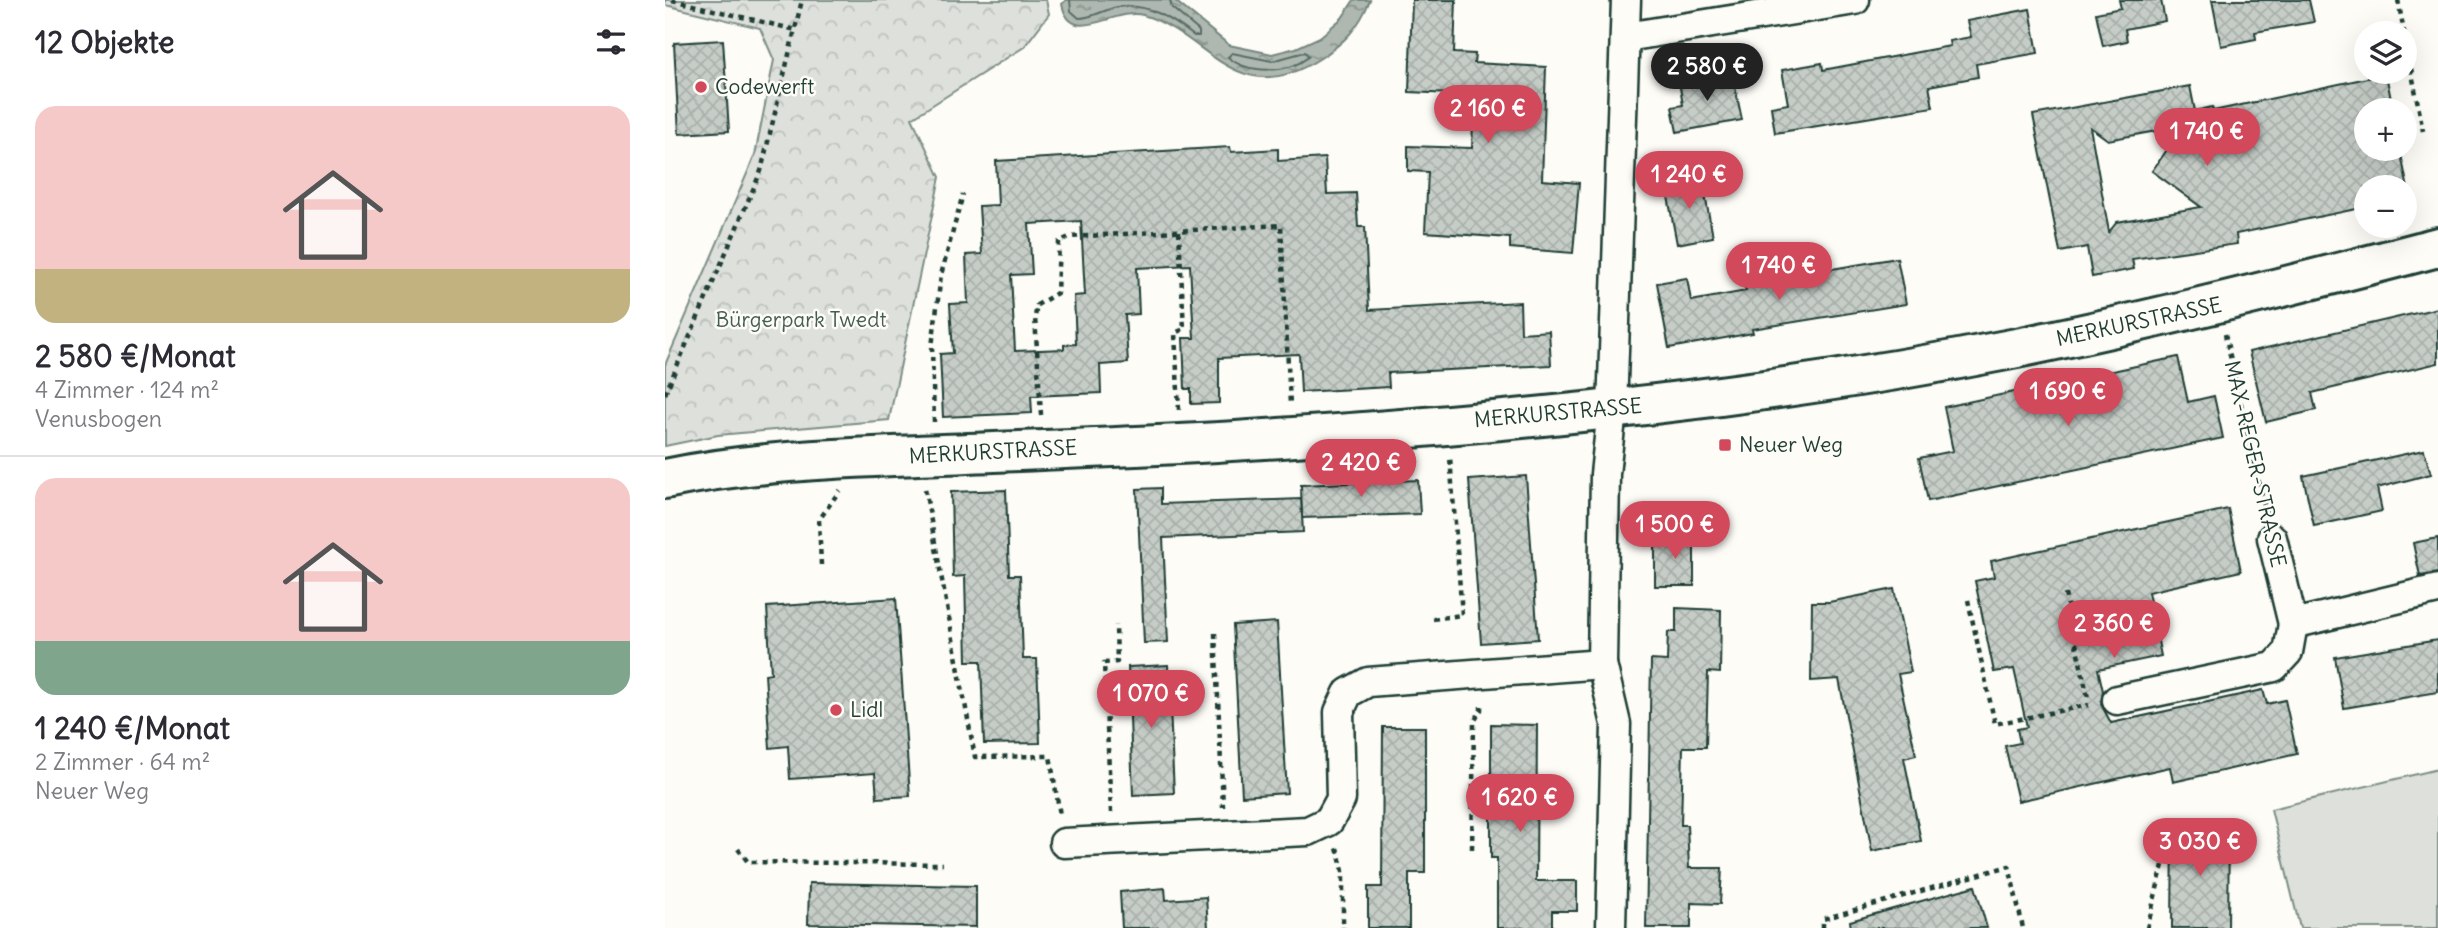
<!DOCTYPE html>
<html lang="de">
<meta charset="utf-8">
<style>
:root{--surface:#fff;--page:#f2f2f3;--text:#2b2b33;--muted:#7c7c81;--line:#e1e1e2;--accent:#d1495b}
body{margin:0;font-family:Delius,sans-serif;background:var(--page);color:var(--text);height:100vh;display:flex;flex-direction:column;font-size:26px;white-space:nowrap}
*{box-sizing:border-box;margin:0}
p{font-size:23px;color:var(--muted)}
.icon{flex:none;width:38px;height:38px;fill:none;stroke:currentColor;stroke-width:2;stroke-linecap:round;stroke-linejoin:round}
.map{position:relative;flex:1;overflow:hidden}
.details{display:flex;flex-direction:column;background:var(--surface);width:665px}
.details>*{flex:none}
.fabs{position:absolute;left:1689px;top:21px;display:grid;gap:14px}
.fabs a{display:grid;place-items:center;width:63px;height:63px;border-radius:50%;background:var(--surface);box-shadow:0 7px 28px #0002;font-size:35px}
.price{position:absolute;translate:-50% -60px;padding:0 16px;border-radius:24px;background:var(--accent);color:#fff;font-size:23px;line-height:46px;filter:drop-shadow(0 2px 4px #0008)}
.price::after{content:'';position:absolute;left:50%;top:42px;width:21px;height:16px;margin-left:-10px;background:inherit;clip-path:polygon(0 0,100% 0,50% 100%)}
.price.active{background:#222;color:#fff}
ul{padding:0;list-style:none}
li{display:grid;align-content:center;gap:14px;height:371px;padding:0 35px}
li+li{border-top:2px solid var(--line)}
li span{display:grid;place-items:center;height:217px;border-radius:21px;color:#555}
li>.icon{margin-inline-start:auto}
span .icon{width:126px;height:126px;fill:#fffc;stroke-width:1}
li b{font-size:30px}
h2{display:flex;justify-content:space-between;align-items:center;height:84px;padding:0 35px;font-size:30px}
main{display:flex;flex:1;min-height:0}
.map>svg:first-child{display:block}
.park{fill:url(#park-crowns);stroke:#7e8e88;stroke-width:2}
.pitch{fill:#dde0db;stroke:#7e8e88;stroke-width:2}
.water{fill:url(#water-ripples);stroke:#75877f;stroke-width:2}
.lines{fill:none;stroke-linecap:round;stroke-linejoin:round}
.shore{stroke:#586e66;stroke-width:2}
.building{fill:url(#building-cross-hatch);stroke:#1f3d34;stroke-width:2;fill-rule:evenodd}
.street-casing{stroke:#1f3d34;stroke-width:33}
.secondary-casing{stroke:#1f3d34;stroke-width:44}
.path{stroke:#1f3d34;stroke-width:4.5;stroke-dasharray:5 5;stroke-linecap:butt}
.street{stroke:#fdfcf7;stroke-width:28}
.secondary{stroke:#fdfcf7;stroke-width:38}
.poi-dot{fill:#d1495b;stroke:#fdfcf7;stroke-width:2.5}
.labels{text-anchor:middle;stroke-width:5;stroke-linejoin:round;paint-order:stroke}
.poi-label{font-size:21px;fill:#1f3d34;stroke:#fdfcf7;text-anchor:start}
.park-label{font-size:21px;fill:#455e55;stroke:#fdfcf7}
.street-label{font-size:21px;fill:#1f3d34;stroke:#fdfcf7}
</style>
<main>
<section class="details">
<h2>12 Objekte<svg class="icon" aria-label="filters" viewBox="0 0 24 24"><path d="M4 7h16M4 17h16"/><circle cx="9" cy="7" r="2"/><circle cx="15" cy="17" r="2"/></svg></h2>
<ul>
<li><span style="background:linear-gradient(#f6c9c9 75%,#c2b280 0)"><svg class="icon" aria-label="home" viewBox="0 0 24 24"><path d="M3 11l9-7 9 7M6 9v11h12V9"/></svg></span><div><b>2 580 €/Monat</b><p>4 Zimmer · 124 m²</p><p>Venusbogen</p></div></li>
<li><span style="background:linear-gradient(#f6c9c9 75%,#7fa58c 0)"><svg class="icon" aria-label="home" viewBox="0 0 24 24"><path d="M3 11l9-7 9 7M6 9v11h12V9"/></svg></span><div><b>1 240 €/Monat</b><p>2 Zimmer · 64 m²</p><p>Neuer Weg</p></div></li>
</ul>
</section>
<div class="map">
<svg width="1773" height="928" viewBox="0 0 1773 928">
<defs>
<pattern id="park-crowns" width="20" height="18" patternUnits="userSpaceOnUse" patternTransform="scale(1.75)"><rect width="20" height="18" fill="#dde0db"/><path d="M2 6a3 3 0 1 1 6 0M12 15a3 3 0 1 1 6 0" fill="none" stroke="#bdc1bd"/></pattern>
<pattern id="water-ripples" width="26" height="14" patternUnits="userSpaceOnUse" patternTransform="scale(1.75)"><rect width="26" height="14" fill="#aeb8b1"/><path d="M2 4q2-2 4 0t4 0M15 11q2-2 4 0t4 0" fill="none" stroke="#8d9791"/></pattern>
<pattern id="building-cross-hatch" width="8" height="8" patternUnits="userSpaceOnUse" patternTransform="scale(1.75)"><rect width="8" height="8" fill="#c6cdc7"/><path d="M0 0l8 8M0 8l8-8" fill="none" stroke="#aab1ac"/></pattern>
</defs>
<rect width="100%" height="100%" fill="#fdfcf7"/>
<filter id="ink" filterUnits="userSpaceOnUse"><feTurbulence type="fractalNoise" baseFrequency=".0143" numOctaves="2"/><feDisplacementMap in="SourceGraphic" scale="14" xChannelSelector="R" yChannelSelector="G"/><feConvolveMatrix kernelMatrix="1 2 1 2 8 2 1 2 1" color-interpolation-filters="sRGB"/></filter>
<g filter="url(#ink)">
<polygon class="park" points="0,0 381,0 384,14 359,47 247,118 275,177 224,420 53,435 0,446 0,365 90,155 109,60 95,28 0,5"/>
<polygon class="pitch" points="1773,769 1773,928 1635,928 1606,809"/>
<path class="water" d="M401,0h108l55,45 43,9 24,-6 24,-11 22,-19 12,-18h16c-11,28 -26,43 -51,59 -83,53 -110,-24 -176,-44 -29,-8 -72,33 -81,-11z"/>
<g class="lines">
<g class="shore">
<path d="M405,0l1,11 8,7c14,0 24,-8 38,-11 30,-5 55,12 77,29h5v-5l-27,-23 -2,-8"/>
<path d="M640,52l4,4c-19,18 -62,18 -81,1l4,-4 40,8z"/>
</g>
</g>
<g class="building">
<polygon points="747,0 791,0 789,53 810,54 809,63 881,67 877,180 914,183 908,253 845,248 845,238 760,232 763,172 743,171 743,146 807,148 809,95 744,92"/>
<polygon points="1454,0 1496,0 1500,21 1460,29 1462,41 1438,46 1431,13 1456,8"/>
<polygon points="1547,0 1644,0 1649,22 1590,32 1591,39 1556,46"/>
<polygon points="1365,9 1373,53 1311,64 1313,77 1264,86 1268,107 1110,133 1106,107 1123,104 1117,70 1157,63 1158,70 1285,46 1284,41 1306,37 1302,21"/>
<polygon points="58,40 64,131 14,134 9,43"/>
<polygon points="1067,72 1077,120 1012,132 1007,107 1018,105 1014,82"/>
<path d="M1721,74l7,36h-27v39h34l10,50 -5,1v-13h-39v20l-130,27 1,10 -105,15 2,10 -42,8 -5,-30 -27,5 -27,-137 157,-29 5,25 17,-4 1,4zM1519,126l-32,45 49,36 -84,15 -8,10 -19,-105 18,13z"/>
<path d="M565,147l1,5 47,-3v12l47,-3 2,36 29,-1 2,34h7l4,83 151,-8 1,31 28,-2 2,34 -163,8 1,14 -88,5 -2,-38 -80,4v45l-28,1v-15h-6l-2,-51h11l-4,-73 -53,3 2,46 -14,1 3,48 -28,2 1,28 -70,3 1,17 -89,4 -3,-63 13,-1 -3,-49 18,-1 -2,-48 16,-1 -3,-48 19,-1 -2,-44zM416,221l4,74 -11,1 2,48 -12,1v4l-49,2 -4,-76 21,-1 -3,-50z"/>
<polygon points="1037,179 1048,237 1012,244 1001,186"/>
<polygon points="1232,258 1241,304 1087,329 1088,333 1004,348 992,283 1022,278 1026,301 1081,291 1079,284"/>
<polygon points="1773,308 1773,363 1647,393 1651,410 1601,422 1584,352"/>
<polygon points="1513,357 1523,402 1549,396 1558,438 1263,501 1254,458 1288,451 1279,407"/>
<polygon points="1759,450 1766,474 1712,488 1717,511 1649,526 1638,476"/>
<polygon points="861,476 873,639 816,643 804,480"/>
<polygon points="753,480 755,514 637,518 636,485"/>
<polygon points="496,488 496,504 636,499 638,532 498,538 503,642 479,643 472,489"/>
<polygon points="341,490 344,575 355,575 358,659 372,659 375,743 319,744 316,661 302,661 300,576 288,577 286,492"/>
<polygon points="1563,509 1576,571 1483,592 1496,656 1433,669 1438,691 1436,704 1446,723 1598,690 1602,704 1620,700 1632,754 1508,782 1505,767 1353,801 1340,746 1355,743 1352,729 1362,727 1349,669 1329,672 1310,581 1329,577 1326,561"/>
<rect x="990" y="536" width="39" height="50"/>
<polygon points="1773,538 1773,573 1755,576 1748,543"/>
<polygon points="1229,589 1246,672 1233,674 1251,755 1239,758 1256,841 1207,851 1174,679 1146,681 1147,602 1164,602"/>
<polygon points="231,598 245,796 212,798 210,773 125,779 123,746 105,748 100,674 106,673 102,607"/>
<polygon points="1011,608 1056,610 1055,673 1043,672 1041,747 1018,747 1016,825 1022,825 1024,868 1057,868 1055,904 1026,903 1026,928 981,928 986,660 1002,661 1003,632 1011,632"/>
<polygon points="612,622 622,793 577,796 568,625"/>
<polygon points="1773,640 1773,692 1679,708 1670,657"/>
<polygon points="503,665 509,793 468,795 463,667"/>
<polygon points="826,724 872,725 871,881 912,881 912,911 887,911 887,928 832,928 832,858 826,858"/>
<polygon points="718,727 760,727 760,873 744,873 744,928 703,928 703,887 717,887"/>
<polygon points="1508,829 1564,829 1563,928 1507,928"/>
<polygon points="144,883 311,886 311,927 143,924"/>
<polygon points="1310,886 1322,928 1186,928 1185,921"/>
<polygon points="500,888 501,900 541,897 543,928 457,928 455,892"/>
</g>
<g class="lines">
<defs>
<g id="street">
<polyline points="961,37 1190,0"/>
<polyline points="1607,538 1628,624"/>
<polyline points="1452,700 1609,667 1623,652 1628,624 1773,589"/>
<polyline points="399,843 643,831 664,821 676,799 674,712 683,693 703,682 937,664"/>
<polyline points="946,928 951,724 937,664 940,474 947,410 961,0"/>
</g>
<path id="secondary" d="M0,479c91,-19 185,-21 278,-25 117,-5 234,-8 351,-17 242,-17 485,-42 723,-89 142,-29 281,-64 421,-101"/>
</defs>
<use href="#street" class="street-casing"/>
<use href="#secondary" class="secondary-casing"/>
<g class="path">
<polyline points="7,0 131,30"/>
<polyline points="1733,0 1758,131"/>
<polyline points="514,231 519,329 510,333 514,410"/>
<polyline points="1560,334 1601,513"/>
<polyline points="0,394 96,171 137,0"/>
<polyline points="376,415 370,317 372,305 392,293 394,242 404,237 616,225 625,405"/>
<polyline points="269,422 267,347 276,275 298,194"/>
<polyline points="260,489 310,757 385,756 395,815"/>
<polyline points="156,565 154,520 175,490"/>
<polyline points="1400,594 1423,698"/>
<polyline points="1303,600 1330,724 1424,705"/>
<polyline points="768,619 797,615 785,457"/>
<polyline points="550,633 558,807"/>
<polyline points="446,813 439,663 452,662 451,625"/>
<polyline points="672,848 678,871 678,928"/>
<polyline points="73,849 83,862 278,864"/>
<polyline points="807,849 809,722 816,710 816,703"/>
<polyline points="1158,928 1158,919 1344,866 1358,928"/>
<polyline points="1482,928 1499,861"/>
</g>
<use href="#street" class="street"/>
<use href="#secondary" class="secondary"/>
</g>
</g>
<g class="poi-dot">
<circle cx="36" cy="87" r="7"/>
<rect x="1053" y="438" width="14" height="14" rx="3.5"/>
<circle cx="171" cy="710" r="7"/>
</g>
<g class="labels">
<g class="poi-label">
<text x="50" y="94">Codewerft</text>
<text x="1074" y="452">Neuer Weg</text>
<text x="185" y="717">Lidl</text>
</g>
<g class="park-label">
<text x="136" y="327">Bürgerpark Twedt</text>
</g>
<g class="street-label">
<text transform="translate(1474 322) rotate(-12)" y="7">MERKURSTRASSE</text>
<text transform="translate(893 413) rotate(-5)" y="7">MERKURSTRASSE</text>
<text transform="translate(328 452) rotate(-3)" y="7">MERKURSTRASSE</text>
<text transform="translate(1590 464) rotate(77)" y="7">MAX-REGER-STRASSE</text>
</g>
</g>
</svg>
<div class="fabs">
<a><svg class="icon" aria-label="layers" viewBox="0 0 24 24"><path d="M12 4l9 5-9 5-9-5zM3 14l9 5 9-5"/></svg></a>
<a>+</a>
<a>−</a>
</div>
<b class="price active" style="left:1042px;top:103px">2 580 €</b>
<b class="price" style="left:823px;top:145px">2 160 €</b>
<b class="price" style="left:1542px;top:168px">1 740 €</b>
<b class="price" style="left:1024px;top:211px">1 240 €</b>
<b class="price" style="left:1114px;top:302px">1 740 €</b>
<b class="price" style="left:1403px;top:428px">1 690 €</b>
<b class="price" style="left:696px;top:499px">2 420 €</b>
<b class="price" style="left:1010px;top:561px">1 500 €</b>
<b class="price" style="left:1449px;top:660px">2 360 €</b>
<b class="price" style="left:486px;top:730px">1 070 €</b>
<b class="price" style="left:855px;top:834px">1 620 €</b>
<b class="price" style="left:1535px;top:878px">3 030 €</b>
</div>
</main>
